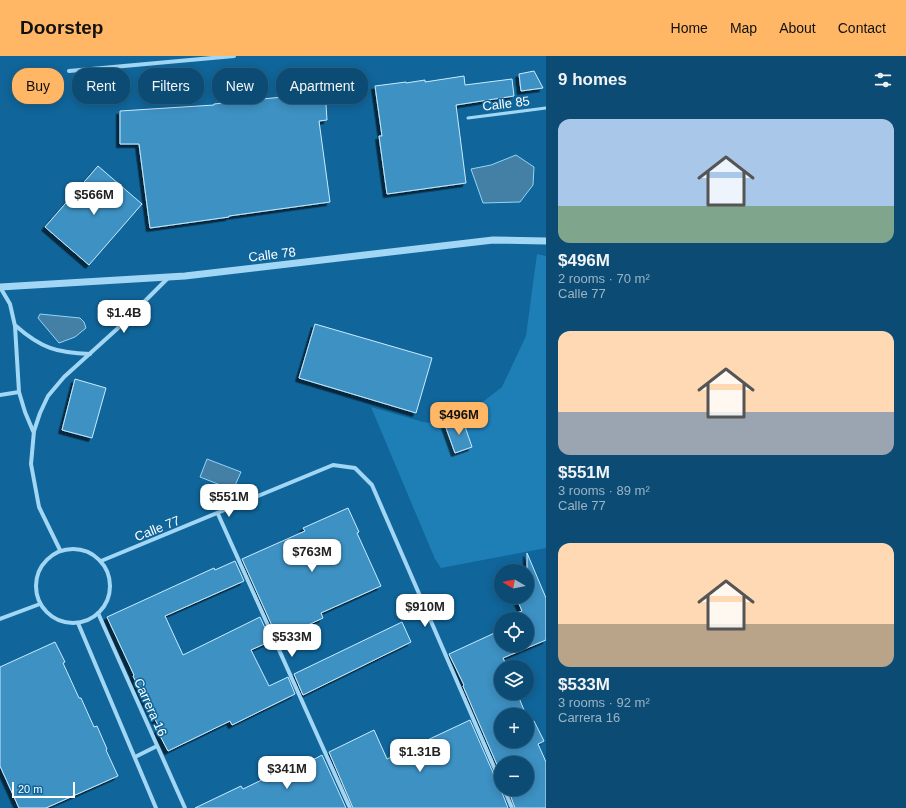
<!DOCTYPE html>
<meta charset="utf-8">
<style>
:root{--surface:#0c4c74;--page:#155379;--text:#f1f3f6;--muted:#9ab4c5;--line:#2c6386;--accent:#ffb765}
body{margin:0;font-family:Helvetica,sans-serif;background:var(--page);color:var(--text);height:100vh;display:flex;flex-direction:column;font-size:15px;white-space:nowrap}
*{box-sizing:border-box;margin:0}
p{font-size:13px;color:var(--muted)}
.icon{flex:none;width:22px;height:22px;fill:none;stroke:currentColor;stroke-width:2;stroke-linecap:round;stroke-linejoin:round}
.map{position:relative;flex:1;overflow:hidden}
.drawer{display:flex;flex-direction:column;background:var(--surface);width:360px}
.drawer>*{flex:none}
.top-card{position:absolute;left:12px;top:12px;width:380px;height:36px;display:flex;gap:8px}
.needle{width:26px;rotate:280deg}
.fabs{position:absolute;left:494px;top:508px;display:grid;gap:8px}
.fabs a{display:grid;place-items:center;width:40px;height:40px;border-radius:50%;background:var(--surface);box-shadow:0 2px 10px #0003,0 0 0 1px var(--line);font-size:20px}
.scale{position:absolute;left:12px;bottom:10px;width:63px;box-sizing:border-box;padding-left:4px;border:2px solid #fff;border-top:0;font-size:11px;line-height:14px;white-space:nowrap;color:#fff;-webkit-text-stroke:3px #10659a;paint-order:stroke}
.price{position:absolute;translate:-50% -34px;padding:0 9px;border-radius:8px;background:#fff;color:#222;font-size:13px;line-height:26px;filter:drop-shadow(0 1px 2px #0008)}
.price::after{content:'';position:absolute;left:50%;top:24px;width:12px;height:9px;margin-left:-6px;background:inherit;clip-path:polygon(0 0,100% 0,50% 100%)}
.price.current{background:var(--accent);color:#111}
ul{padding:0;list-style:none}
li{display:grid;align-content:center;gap:8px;height:212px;padding:0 12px}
li span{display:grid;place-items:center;height:124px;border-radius:12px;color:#555}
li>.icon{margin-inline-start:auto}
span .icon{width:72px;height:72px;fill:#fffc;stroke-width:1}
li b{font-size:17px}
h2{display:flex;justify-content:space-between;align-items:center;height:48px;padding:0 12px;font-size:17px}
.chip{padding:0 14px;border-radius:16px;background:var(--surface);box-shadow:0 2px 10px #0003,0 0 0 1px var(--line);font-size:14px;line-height:36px}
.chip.current{background:var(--accent);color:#111}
header{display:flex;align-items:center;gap:24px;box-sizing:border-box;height:56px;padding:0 20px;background:var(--accent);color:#111}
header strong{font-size:19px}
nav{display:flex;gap:22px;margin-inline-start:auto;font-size:14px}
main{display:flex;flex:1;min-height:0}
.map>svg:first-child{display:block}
.green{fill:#1e7fb7}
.water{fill:#4480a5;stroke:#93d5f8}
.building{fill:#3d91c3;stroke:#caebfe;filter:url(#shadow)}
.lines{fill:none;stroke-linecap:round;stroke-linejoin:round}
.service{stroke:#a2d6f5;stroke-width:3}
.minor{stroke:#a2d6f5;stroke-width:4}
.tertiary{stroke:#a2d6f5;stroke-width:7}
.labels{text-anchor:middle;stroke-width:3;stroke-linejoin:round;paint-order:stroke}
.street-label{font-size:13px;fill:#fff;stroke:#10659a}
</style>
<header>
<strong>Doorstep</strong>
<nav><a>Home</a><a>Map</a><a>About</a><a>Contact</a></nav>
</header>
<main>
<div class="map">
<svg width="546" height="752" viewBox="0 0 546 752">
<defs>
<filter id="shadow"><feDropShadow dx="-3.5" dy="3.5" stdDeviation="0" flood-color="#0009"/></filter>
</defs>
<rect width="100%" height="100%" fill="#10659a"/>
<polygon class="green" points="537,198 546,200 546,492 441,512 435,503 371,351 423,366 445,369 455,397 472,391 462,362 502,331 526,280"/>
<g class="water">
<polygon points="516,99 534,111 533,129 520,146 483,147 471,113 491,109"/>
<polygon points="40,258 80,262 84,266 86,272 75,281 59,287 38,262"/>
<polygon points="207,403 241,416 233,434 200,421"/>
</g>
<g class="building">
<polygon points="534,15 543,32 521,35 519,18"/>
<polygon points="464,20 465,29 512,23 514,40 456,49 466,127 387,138 379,80 382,80 375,30 406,26 406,27 425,24 425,26"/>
<polygon points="325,33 327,64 319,65 330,146 229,160 229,161 150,172 139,88 120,88 120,55 214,49 214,48 232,46 303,39 302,35"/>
<polygon points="98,110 142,148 89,209 45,171"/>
<polygon points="315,268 432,302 416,357 299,322"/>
<polygon points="75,323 106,332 92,382 62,374"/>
<polygon points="462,362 472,391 455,397 445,369"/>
<polygon points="348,452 359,476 357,477 381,530 321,557 323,562 278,583 242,503 305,475 303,472"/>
<polygon points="527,497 546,542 546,584 503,602 507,611 501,611 501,637 517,637 526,659 501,659 501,685 527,685 527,660 530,667 534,665 544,685 538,688 546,706 546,752 515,752 508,733 527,733 527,707 501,707 501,718 463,630 464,629 449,598 501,574 501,589 527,589 527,563 514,563 512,559 522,555 516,541 527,541"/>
<polygon points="235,505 244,525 165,560 183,599 260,561 271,585 251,594 269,630 288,621 295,638 232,669 230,665 168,695 157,674 160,673 133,620 134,619 107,561 214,512 215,514"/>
<polygon points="402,566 411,586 303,639 294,618"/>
<polygon points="55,586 65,606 63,607 79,642 81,642 94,671 97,670 107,693 106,694 118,720 46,752 19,752 0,710 0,611"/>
<polygon points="470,664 498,728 501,730 501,734 508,752 353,752 329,696 374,674 387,703"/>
<polygon points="322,699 346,752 195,752 241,730 243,733 305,703 307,707"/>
</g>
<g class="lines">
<polyline class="service" points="468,62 546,52"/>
<g class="minor">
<polyline points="69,15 234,0"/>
<polyline points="0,231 10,248 15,270 19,336 25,356 33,375"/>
<path d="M16,270c25,22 41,27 74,28"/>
<polyline points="0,339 19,336"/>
<polyline points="218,458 350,752"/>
<circle cx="73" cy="530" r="37"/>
<polyline points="60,494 39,451 31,408 34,375 40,357 48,340 64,321 117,273 169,221"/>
<polyline points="101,505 333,409 355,412 372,429 501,727"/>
<polyline points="98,557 185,752"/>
<polyline points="0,563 40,548"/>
<polyline points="78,567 156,752"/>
<polyline points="135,701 157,690"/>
<polyline points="504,733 512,752"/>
</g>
<polyline class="tertiary" points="0,231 185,220 493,184 546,185"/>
</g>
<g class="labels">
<g class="street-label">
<text transform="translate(506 47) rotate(-7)" y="5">Calle 85</text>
<text transform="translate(272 198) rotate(-7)" y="5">Calle 78</text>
<text transform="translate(157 472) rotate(-22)" y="5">Calle 77</text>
<text transform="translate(151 651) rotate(66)" y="5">Carrera 16</text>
</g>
</g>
</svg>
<div class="fabs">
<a><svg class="needle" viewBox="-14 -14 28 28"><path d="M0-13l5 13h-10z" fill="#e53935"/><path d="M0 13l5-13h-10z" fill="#9ab4c5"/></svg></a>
<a><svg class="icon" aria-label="locate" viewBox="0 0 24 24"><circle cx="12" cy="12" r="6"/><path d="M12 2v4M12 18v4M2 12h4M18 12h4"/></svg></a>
<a><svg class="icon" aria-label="layers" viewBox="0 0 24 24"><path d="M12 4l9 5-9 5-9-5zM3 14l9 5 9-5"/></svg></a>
<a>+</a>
<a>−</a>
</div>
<div class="scale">20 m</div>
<b class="price" style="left:94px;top:160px">$566M</b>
<b class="price" style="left:124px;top:278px">$1.4B</b>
<b class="price current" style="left:459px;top:380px">$496M</b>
<b class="price" style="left:229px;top:462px">$551M</b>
<b class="price" style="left:312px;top:517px">$763M</b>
<b class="price" style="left:425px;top:572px">$910M</b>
<b class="price" style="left:292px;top:602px">$533M</b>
<b class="price" style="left:420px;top:717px">$1.31B</b>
<b class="price" style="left:287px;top:734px">$341M</b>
<div class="top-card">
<a class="chip current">Buy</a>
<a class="chip">Rent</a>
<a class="chip">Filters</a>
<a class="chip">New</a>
<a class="chip">Apartment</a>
</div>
</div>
<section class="drawer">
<h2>9 homes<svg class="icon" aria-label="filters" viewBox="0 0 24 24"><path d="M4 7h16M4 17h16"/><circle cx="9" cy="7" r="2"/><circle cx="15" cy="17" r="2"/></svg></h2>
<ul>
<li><span style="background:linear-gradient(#a9c7e8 70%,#7fa58c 0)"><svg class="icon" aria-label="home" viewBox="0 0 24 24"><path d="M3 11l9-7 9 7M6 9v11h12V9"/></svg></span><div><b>$496M</b><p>2 rooms · 70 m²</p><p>Calle 77</p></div></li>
<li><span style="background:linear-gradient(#ffd9b3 65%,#9aa5b1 0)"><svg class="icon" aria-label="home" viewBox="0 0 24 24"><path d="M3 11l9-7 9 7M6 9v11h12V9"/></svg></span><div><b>$551M</b><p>3 rooms · 89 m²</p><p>Calle 77</p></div></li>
<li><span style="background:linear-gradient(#ffd9b3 65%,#b9a48a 0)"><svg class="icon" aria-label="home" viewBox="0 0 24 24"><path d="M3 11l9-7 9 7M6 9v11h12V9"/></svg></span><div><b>$533M</b><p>3 rooms · 92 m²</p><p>Carrera 16</p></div></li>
</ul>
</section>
</main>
